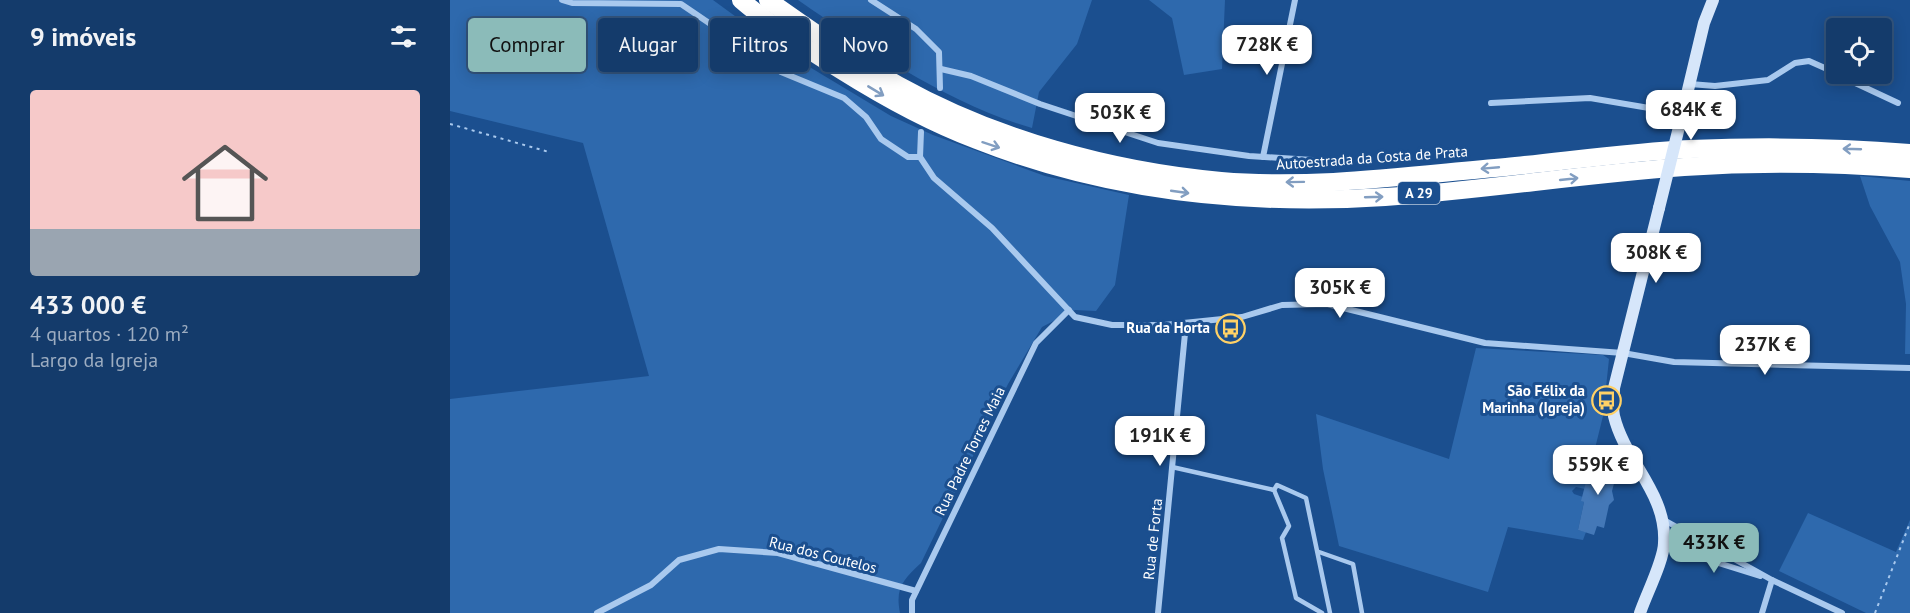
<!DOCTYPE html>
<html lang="pt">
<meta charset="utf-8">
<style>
:root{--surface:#143b6b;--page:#214673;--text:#f1f3f6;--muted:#9dadc1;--line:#33557e;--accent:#8bbbb9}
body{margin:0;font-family:"PT Sans",sans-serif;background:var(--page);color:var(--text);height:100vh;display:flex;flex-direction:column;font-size:22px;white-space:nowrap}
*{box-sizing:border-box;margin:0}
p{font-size:20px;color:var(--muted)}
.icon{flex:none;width:33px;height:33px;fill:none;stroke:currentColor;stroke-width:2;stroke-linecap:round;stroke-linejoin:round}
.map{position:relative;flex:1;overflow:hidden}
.details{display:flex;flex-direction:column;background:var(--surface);width:450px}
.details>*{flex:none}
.guide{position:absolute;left:18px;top:18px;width:570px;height:54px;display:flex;gap:12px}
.fabs{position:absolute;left:1376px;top:18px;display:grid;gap:12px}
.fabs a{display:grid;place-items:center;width:66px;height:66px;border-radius:6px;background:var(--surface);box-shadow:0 3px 15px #0003,0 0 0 2px var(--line);font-size:30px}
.price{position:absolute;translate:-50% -51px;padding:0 14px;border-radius:12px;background:#fff;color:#222;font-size:20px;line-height:39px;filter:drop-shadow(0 2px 3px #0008)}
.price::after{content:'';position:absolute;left:50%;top:36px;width:18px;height:14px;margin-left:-9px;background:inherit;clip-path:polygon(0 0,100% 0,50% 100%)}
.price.active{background:var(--accent);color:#111}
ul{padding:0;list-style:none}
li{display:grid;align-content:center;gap:12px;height:318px;padding:0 30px}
li span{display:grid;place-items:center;height:186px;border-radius:6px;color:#555}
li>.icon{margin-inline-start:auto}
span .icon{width:108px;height:108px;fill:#fffc;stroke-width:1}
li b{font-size:26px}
h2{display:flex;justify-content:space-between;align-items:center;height:72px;padding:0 30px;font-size:26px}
.tag{padding:0 21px;border-radius:6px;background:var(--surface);box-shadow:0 3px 15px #0003,0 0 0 2px var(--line);font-size:21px;line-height:54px}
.tag.active{background:var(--accent);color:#111}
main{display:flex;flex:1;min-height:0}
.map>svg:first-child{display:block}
.green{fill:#2e69ad}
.building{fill:#4478b7}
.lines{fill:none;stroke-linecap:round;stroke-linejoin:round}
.path{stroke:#a9c9ee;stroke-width:2;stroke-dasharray:3 4.5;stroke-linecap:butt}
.lane{stroke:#a9c9ee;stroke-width:4.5}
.street{stroke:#a9c9ee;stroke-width:6}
.secondary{stroke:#d6e6fa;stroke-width:12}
.highway{stroke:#fff;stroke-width:18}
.secondary-bridge{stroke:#d6e6fa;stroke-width:12}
.oneway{stroke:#829ec1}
.labels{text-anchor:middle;stroke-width:6;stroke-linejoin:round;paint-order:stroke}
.shield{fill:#1b4f8f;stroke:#bbcadd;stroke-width:1.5}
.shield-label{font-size:14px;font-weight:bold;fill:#fff}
.street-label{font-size:15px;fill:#fff;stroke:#1b4f8f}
.poi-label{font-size:15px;font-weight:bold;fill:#fff;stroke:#1b4f8f;text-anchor:end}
</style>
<main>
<section class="details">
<h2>9 imóveis<svg class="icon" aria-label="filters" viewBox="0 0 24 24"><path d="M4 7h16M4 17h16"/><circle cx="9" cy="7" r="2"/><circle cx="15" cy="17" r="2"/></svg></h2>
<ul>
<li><span style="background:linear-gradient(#f6c9c9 75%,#9aa5b1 0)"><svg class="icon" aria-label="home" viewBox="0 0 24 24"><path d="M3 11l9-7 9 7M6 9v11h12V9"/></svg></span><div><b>433 000 €</b><p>4 quartos · 120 m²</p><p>Largo da Igreja</p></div></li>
</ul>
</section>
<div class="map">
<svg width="1460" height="613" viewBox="0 0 1460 613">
<rect width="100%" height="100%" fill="#1b4f8f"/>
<g class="green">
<path d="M0,0h263l70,51 108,65 42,19 112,41 84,19 -14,90 -19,26 -21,-1 -33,17 -34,57 -87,179c-18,17 -26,25 -21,50h-450v-214l199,-23 -66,-233 -133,-32z"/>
<path d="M348,0h294l-15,44 -38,48 -7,36c-86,-25 -161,-78 -234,-128z"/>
<polygon points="699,0 775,0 772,69 734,75 722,18"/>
<polygon points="1410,176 1460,181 1460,354 1455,354 1456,304 1450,262 1420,206"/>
<polygon points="1026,348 1153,355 1159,359 1153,416 1135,489 1126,487 1122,491 1124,494 1133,497 1132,501 1134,502 1128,530 1136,532 1133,540 1058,527 1038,592 889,546 873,469 866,414 999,459"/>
<polygon points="1358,513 1446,552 1460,520 1460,613 1416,613 1329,571"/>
</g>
<polygon class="building" points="1142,459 1169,465 1162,491 1164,500 1159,505 1154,528 1147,526 1144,535 1128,530 1134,502 1131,501"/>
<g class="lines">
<g class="path">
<polyline points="0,124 99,152"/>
<polyline points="1425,613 1460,523"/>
</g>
<g class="lane">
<polyline points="722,467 824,490 839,526 832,538 846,598 872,613"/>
<polyline points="824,490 827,485 856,498 880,613"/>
<polyline points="869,552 903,564 912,613"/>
</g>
<g class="street">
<polyline points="112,0 122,3 231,4 331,72 394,98 416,117 431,139 458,157 470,157"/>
<polyline points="421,0 466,29 489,52 490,88"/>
<polyline points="491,69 521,76 590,104 708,143 799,156 862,160"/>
<polyline points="1386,74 1448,103"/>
<polyline points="1240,84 1265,86 1318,80 1345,63 1359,61 1386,73"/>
<polyline points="1041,103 1140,98 1199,108 1235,98"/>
<polyline points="471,132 470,157 484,178 542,228 625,317 662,325 714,325 792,317 832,305 877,304 1035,343 1173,353 1224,362 1460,368"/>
<polyline points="813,157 845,0"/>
<polyline points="1214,520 1322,580 1392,613"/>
<polyline points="1214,546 1310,576"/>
<polyline points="147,613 201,585 229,560 269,549 328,553 466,591"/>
<polyline points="462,613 462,600 586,343 619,310"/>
<polyline points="708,613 736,323"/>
<polyline points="1312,613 1322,580"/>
</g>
<g class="secondary">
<polyline points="1232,115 1254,23 1263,0"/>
<path d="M1190,613c6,-18 24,-53 24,-70 3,-50 -39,-81 -50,-127 -2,-9 0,-19 0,-28l45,-180"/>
</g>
<g class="highway">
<path d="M291,0c30,26 66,49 100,70 43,27 88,52 136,70 129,51 270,66 408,57 100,-7 199,-23 299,-30 75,-5 151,-4 226,2"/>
<path d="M318,0c42,30 85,60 130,85 97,54 212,86 323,96 94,8 191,-6 285,-14 61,-6 123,-15 184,-18 73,-3 147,-2 220,4"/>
</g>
<polyline class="secondary-bridge" points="1209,208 1232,115"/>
</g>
<defs><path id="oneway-shaft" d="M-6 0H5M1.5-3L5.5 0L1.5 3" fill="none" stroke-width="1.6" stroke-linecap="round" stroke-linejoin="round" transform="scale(1.5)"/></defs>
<g class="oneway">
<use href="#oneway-shaft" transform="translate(426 91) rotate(31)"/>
<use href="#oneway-shaft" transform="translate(541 145) rotate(18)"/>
<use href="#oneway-shaft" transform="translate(1402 149) rotate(-178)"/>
<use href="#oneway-shaft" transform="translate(1040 168) rotate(175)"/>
<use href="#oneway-shaft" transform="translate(1119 179) rotate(-6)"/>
<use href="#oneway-shaft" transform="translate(845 182) rotate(179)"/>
<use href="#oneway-shaft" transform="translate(730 192) rotate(8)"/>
<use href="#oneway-shaft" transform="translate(924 197) rotate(-2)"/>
</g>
<defs>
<symbol id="bus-ring" viewBox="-11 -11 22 22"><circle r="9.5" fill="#1b4f8f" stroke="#ffd166" stroke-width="1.5"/><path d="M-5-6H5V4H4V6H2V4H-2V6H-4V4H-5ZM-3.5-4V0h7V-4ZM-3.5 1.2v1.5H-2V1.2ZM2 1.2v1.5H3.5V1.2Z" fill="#ffd166"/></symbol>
</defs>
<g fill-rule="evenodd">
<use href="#bus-ring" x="764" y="312" width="33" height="33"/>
<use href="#bus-ring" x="1140" y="384" width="33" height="33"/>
</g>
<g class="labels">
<rect class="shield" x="948" y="182" width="42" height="22" rx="4.5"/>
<g class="shield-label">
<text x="969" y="198">A 29</text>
</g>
<g class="street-label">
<text transform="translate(922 158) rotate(-4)" y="5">Autoestrada da Costa de Prata</text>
<text transform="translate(520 451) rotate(-64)" y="5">Rua Padre Torres Maia</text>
<text transform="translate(703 539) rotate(-84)" y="5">Rua de Forta</text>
<text transform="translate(373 555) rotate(14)" y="5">Rua dos Coutelos</text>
</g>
<g class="poi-label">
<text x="760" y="333">Rua da Horta</text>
<text x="1135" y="396">São Félix da<tspan x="1135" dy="17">Marinha (Igreja)</tspan></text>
</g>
</g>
</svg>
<div class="fabs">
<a><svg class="icon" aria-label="locate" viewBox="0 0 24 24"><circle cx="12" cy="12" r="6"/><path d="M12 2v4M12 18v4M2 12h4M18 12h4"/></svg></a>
</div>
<b class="price" style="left:817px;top:76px">728K €</b>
<b class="price" style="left:1241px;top:141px">684K €</b>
<b class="price" style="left:670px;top:144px">503K €</b>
<b class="price" style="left:1206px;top:284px">308K €</b>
<b class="price" style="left:890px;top:319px">305K €</b>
<b class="price" style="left:1315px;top:376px">237K €</b>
<b class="price" style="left:710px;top:467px">191K €</b>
<b class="price" style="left:1148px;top:496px">559K €</b>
<b class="price active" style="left:1264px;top:574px">433K €</b>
<div class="guide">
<a class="tag active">Comprar</a>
<a class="tag">Alugar</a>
<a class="tag">Filtros</a>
<a class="tag">Novo</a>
</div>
</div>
</main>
